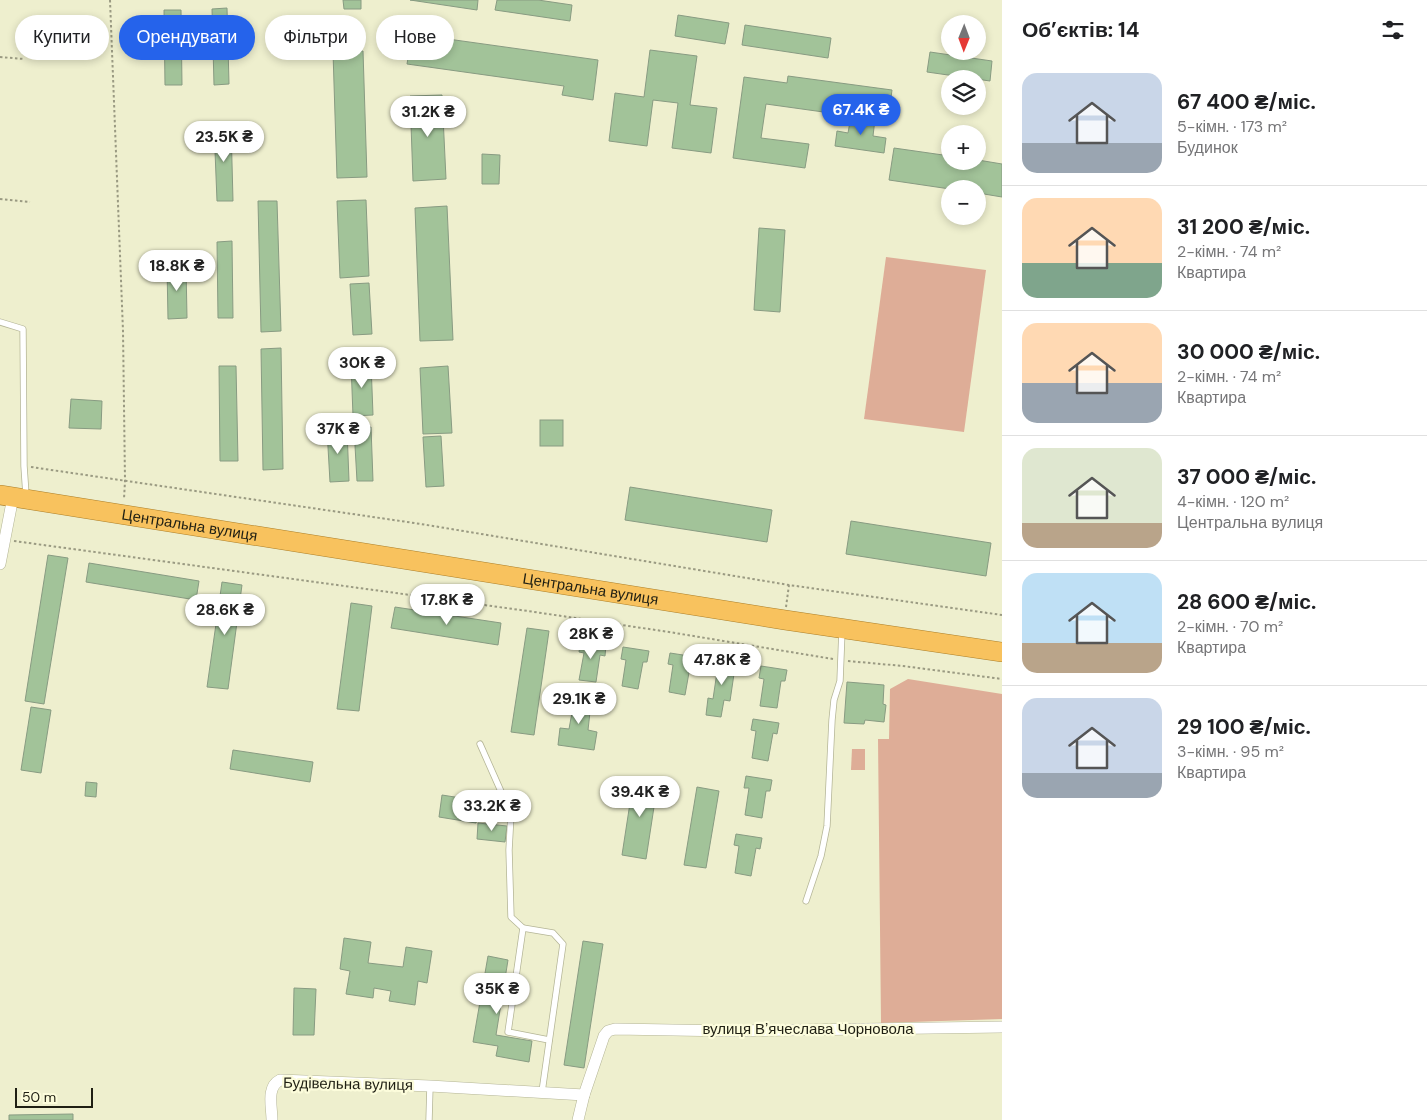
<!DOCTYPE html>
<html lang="uk">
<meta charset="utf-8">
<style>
:root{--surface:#fff;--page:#f2f2f2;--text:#202124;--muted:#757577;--line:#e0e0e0;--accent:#2563eb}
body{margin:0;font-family:"DM Sans",sans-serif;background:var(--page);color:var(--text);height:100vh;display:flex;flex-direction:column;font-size:19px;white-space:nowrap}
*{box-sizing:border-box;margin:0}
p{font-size:16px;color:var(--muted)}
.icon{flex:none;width:28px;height:28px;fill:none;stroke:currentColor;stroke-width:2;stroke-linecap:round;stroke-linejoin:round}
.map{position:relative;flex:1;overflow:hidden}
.details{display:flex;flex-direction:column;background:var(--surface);width:425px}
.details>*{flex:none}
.banner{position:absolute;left:15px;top:15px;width:475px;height:45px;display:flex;gap:10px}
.needle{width:32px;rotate:181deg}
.controls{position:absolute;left:941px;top:15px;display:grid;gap:10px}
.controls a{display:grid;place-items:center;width:45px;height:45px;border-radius:50%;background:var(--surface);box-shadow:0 2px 8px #0003;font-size:25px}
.scale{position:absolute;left:15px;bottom:12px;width:78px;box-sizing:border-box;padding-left:5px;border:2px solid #1f1f13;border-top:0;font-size:14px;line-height:18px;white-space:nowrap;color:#1f1f13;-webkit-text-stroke:4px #fcfcdb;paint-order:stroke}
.price{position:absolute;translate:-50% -42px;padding:0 11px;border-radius:18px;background:#fff;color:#222;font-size:16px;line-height:32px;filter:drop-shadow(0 1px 2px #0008)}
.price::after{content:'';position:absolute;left:50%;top:30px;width:15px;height:11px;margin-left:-8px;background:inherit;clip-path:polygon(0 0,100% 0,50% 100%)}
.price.selected{background:var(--accent);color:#fff}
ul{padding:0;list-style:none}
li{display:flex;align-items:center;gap:15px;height:125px;padding:0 20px}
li+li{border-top:1px solid var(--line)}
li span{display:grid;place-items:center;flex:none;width:140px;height:100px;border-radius:15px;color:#555}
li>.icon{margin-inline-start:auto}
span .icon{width:60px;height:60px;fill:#fffc;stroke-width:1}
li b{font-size:21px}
h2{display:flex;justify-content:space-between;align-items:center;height:60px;padding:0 20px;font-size:21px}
.chip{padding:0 18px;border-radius:22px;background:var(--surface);box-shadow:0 2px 8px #0003;font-size:18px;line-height:45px}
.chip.selected{background:var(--accent);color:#fff}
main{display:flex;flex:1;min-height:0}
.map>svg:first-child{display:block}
.green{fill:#dead97}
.building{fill:#a2c399;stroke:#889b82}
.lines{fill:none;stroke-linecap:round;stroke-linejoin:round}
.service-casing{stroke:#b4b596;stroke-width:7}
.minor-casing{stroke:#b4b596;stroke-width:12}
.trunk-casing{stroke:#ab7f2a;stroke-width:20}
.path{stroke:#9a9a82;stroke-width:2;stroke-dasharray:2.5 2.5;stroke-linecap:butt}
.service{stroke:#fff;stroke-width:5.5}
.minor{stroke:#fff;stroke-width:11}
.trunk{stroke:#f8c25e;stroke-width:19}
.labels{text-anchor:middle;stroke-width:4.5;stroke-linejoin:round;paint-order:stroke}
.street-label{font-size:15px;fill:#1f1f13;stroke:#fcfcdb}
</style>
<main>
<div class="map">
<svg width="1002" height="1120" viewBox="0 0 1002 1120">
<rect width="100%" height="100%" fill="#eeefce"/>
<g class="green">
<polygon points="886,257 986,270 964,432 864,419"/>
<polygon points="908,679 1002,694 1002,1019 881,1023 878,739 889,739 890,689"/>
<polygon points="852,749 865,749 865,770 851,770"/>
</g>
<g class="building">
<polygon points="343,0 361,0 361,9 344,9"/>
<polygon points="410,0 478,0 477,10"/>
<polygon points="497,0 538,0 572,5 570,21 495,10"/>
<polygon points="227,8 229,84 214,85 212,9"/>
<polygon points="164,10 181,10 182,85 165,85"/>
<polygon points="678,15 729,23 725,44 675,36"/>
<polygon points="745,25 831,38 828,58 742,45"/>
<polygon points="412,34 598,60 593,100 562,95 564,86 407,64"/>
<polygon points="650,50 697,56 690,105 717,108 711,153 672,148 678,103 653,100 647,146 609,141 615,93 644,97"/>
<polygon points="363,51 367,177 337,178 333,52"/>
<polygon points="930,52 992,61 990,81 927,72"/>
<polygon points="788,76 892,90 888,121 766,104 761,138 809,144 805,168 733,158 744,77 787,83"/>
<polygon points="442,95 446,179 413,181 410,96"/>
<polygon points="851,116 875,119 873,136 886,138 884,153 835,146 837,131 848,133"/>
<polygon points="231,125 233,201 217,201 214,126"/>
<polygon points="894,148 950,156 950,161 978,160 1002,164 1002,197 978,193 978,189 950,189 889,180"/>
<polygon points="482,154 500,155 499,184 482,184"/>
<polygon points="366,200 369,276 340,278 337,201"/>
<polygon points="258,201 277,201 281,331 261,332"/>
<polygon points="447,206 453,340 420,341 415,208"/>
<polygon points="759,228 785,230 780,312 754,310"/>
<polygon points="232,241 233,318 218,318 217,242"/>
<polygon points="186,266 187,318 168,319 167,267"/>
<polygon points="369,283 372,334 353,335 350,284"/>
<polygon points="281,348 283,469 263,470 261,349"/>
<polygon points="351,363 371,363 373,415 353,416"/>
<polygon points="219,366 236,366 238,461 220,461"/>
<polygon points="448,366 452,433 423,434 420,368"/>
<polygon points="71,399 102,401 101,429 69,428"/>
<rect x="540" y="420" width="23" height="26"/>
<polygon points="371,427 373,481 357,481 354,428"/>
<polygon points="347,429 349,481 330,482 327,430"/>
<polygon points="441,436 444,486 426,487 423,437"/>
<polygon points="630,487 772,510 767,542 625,520"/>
<polygon points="851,521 991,543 986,576 846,554"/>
<polygon points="48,555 68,558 44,704 25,701"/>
<polygon points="89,563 199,581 196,600 86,582"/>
<polygon points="222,582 242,585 228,689 207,687"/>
<polygon points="351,603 372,606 359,711 337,709"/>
<polygon points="395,607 501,623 498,645 391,628"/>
<polygon points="527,628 549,631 534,735 511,732"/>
<polygon points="581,640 606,645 605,656 600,655 596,682 579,680 584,653 579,652"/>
<polygon points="623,647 649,651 647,662 643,662 638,689 622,686 626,660 621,659"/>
<polygon points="670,653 696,657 694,668 690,667 685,695 669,692 673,665 668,664"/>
<polygon points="714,660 740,663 738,675 734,674 730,701 724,700 721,717 706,715 708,698 713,699 717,672 712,671"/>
<polygon points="761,666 787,670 785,681 781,681 777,708 760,706 764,679 759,678"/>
<polygon points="847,682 884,685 883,704 886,705 884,722 865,720 864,724 844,723"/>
<polygon points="567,695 596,700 594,713 590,712 588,730 597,732 594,750 558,745 560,728 569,729 573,707 565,706"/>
<polygon points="31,707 51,710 41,773 21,770"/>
<polygon points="753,719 779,723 777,734 773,733 768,761 752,758 756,731 751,730"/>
<polygon points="233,750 313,762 310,782 230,769"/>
<polygon points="746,776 772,780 770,791 766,791 762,818 745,815 749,788 744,788"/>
<polygon points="634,777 658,781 646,859 622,855"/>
<polygon points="86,782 97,783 96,797 85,796"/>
<polygon points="697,787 719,791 706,868 684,865"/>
<polygon points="442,795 480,801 476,823 439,817"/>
<polygon points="478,823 507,826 505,842 477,839"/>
<polygon points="736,834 762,838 760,849 756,848 751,876 735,873 739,846 734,845"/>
<polygon points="344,938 371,942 368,963 403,967 406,947 432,951 427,983 418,981 415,1005 389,1001 391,991 374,988 373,998 346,994 350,971 340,969"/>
<polygon points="583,941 603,944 584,1068 564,1065"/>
<polygon points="488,956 508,960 496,1035 532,1041 529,1062 496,1056 498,1046 473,1042"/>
<polygon points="294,988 316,989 314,1035 293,1035"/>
<polygon points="73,1114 73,1120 9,1120 9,1115"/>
</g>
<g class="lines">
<defs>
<g id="service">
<polyline points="0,322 23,329 24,466 26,495"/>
<polyline points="480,744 511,814 509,850 511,917 523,928 553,933 563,944 542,1092"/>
<polyline points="806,901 821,856 827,826 832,720 834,700 840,681 842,630"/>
<polyline points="523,928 508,1032 549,1040"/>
<polyline points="429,1120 430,1086"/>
</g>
<g id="minor">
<polyline points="0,564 13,497"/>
<path d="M272,1120c0,-13 -6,-33 8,-40l150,6 154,9 20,-59 4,-5 7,-2 116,2 271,-4"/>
<polyline points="578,1120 584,1095"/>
</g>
<g id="trunk">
<path id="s1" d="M0,495l785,125 217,32"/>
</g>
</defs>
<use href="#service" class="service-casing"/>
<use href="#minor" class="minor-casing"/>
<use href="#trunk" class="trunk-casing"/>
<g class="path">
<polyline points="110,0 123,331 125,481 124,499"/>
<polyline points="0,57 24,59"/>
<polyline points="0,199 30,202"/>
<polyline points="31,467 421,524 789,585"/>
<polyline points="14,541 528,611 669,632 833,659"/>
<polyline points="786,607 789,585 1002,615"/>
<polyline points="848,661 903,666 1002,679"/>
</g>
<use href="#service" class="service"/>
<use href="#minor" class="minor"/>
<use href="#trunk" class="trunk"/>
</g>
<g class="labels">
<g class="street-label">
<text dy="5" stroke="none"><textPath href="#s1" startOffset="192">Центральна вулиця</textPath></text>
<text dy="5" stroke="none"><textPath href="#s1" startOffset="598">Центральна вулиця</textPath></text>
<text x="808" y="1034">вулиця Вʼячеслава Чорновола</text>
<text transform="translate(348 1084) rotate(1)" y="5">Будівельна вулиця</text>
</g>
</g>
</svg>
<div class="controls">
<a><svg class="needle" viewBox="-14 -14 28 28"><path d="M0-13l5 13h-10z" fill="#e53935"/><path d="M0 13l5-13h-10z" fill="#757577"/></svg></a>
<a><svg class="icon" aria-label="layers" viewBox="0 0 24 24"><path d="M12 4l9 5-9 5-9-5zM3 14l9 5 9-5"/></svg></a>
<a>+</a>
<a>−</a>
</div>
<div class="scale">50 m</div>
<b class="price selected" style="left:861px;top:136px">67.4K ₴</b>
<b class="price" style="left:428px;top:138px">31.2K ₴</b>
<b class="price" style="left:224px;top:163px">23.5K ₴</b>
<b class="price" style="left:177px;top:292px">18.8K ₴</b>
<b class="price" style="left:362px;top:389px">30K ₴</b>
<b class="price" style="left:338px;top:455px">37K ₴</b>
<b class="price" style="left:447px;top:626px">17.8K ₴</b>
<b class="price" style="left:225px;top:636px">28.6K ₴</b>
<b class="price" style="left:591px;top:660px">28K ₴</b>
<b class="price" style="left:722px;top:686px">47.8K ₴</b>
<b class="price" style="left:579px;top:725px">29.1K ₴</b>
<b class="price" style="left:640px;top:818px">39.4K ₴</b>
<b class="price" style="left:492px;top:832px">33.2K ₴</b>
<b class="price" style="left:497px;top:1015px">35K ₴</b>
<div class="banner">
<a class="chip">Купити</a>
<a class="chip selected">Орендувати</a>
<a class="chip">Фільтри</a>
<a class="chip">Нове</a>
</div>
</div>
<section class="details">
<h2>Об’єктів: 14<svg class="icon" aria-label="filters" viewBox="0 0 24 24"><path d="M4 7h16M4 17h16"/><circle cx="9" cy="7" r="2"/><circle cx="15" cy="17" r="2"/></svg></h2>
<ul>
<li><span style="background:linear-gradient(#c9d6e8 70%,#9aa5b1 0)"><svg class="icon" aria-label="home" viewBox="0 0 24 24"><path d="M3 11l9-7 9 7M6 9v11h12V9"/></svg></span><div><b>67 400 ₴/міс.</b><p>5-кімн. · 173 m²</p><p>Будинок</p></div></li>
<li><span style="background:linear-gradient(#ffd9b3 65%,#7fa58c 0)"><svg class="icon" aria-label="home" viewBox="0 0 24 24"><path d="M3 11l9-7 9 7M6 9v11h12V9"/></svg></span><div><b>31 200 ₴/міс.</b><p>2-кімн. · 74 m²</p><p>Квартира</p></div></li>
<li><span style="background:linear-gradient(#ffd9b3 60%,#9aa5b1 0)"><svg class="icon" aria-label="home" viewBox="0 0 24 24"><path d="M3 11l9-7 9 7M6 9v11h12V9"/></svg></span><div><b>30 000 ₴/міс.</b><p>2-кімн. · 74 m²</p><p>Квартира</p></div></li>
<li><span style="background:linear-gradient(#dfe7d0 75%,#b9a48a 0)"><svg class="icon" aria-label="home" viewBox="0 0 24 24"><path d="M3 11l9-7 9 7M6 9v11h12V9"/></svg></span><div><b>37 000 ₴/міс.</b><p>4-кімн. · 120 m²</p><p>Центральна вулиця</p></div></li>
<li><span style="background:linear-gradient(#bfe0f5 70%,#b9a48a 0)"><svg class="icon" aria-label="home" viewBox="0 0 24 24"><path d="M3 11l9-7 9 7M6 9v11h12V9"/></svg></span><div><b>28 600 ₴/міс.</b><p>2-кімн. · 70 m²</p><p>Квартира</p></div></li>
<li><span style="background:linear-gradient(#c9d6e8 75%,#9aa5b1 0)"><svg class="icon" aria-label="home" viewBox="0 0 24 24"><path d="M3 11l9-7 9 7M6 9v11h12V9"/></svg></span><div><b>29 100 ₴/міс.</b><p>3-кімн. · 95 m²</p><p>Квартира</p></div></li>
</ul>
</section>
</main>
